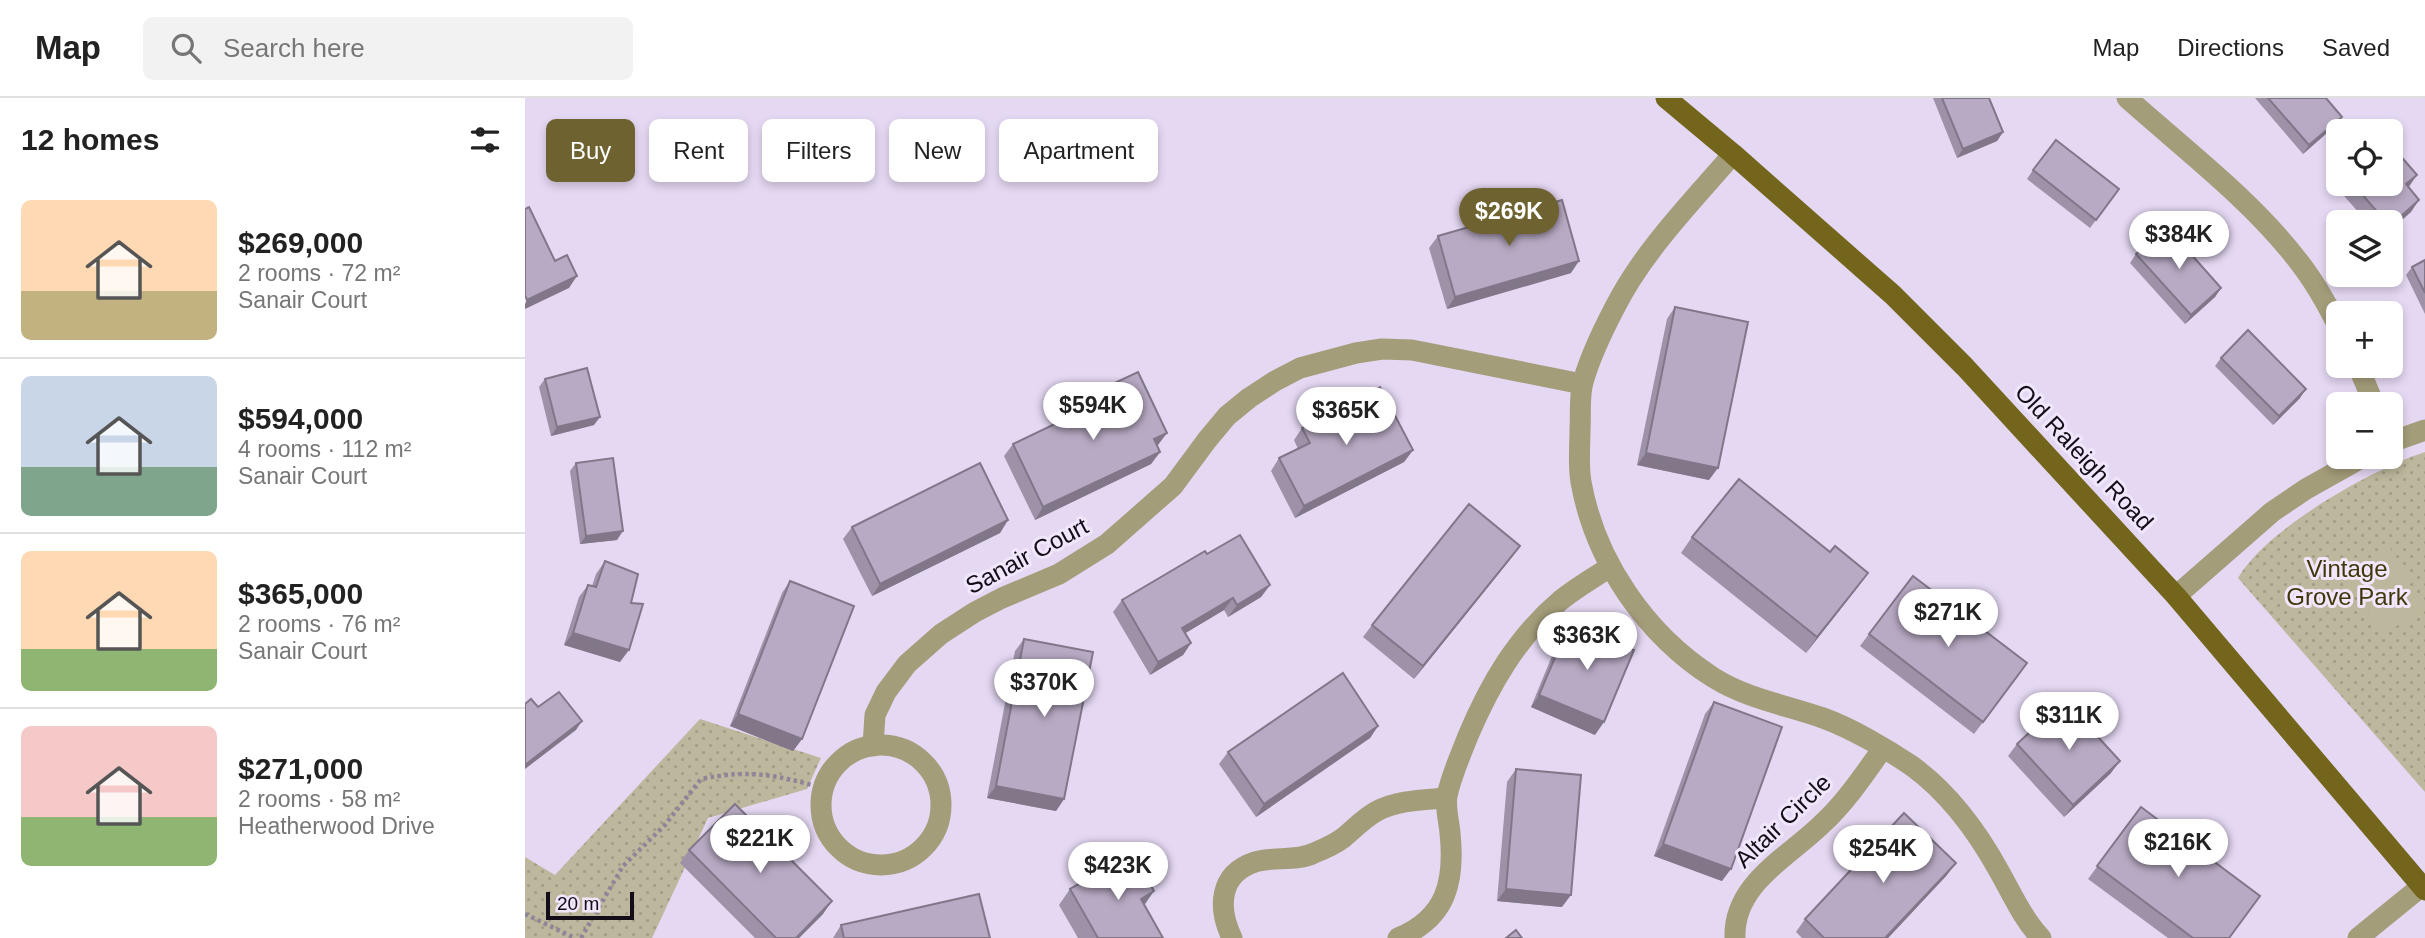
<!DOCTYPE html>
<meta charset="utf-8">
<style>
:root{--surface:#fff;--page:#f2f2f2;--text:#222;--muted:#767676;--line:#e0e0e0;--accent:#6e6330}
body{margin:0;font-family:Helvetica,sans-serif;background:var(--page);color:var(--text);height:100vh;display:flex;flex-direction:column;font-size:26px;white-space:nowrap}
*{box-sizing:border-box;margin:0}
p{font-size:23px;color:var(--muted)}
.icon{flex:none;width:38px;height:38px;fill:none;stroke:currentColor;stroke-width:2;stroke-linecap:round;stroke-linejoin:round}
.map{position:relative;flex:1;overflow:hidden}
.details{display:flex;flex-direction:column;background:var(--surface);width:525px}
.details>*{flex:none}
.hud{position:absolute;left:21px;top:21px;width:665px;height:63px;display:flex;gap:14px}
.controls{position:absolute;left:1801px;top:21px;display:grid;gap:14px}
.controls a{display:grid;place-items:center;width:77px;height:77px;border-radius:10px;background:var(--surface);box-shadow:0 4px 10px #0003;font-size:35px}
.scale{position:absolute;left:21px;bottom:18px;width:88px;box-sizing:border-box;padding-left:7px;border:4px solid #120d16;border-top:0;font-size:19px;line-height:24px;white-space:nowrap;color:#120d16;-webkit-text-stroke:5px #f1e6fc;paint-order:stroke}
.price{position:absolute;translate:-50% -60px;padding:0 16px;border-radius:24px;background:#fff;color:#222;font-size:23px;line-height:46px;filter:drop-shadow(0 2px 4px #0008)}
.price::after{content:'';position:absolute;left:50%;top:42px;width:21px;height:16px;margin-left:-10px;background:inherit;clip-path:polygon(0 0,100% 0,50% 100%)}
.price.current{background:var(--accent);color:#fff}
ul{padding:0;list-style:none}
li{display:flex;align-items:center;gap:21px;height:175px;padding:0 21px}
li+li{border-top:2px solid var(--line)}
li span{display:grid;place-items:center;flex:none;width:196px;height:140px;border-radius:10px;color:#555}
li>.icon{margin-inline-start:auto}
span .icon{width:84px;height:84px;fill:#fffc;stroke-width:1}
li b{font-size:30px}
h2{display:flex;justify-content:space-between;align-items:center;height:84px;padding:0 21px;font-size:30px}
.chip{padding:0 24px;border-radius:10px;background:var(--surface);box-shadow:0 4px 10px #0003;font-size:24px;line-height:63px}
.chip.current{background:var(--accent);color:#fff}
header{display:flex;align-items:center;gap:42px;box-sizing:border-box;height:98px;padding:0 35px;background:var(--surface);border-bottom:2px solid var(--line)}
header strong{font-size:33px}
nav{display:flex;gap:38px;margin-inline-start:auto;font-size:24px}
.search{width:490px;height:63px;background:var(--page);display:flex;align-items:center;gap:18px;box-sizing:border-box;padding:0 24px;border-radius:10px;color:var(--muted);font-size:26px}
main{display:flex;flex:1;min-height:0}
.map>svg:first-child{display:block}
.green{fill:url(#green-dots)}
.pitch{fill:#bdb89d}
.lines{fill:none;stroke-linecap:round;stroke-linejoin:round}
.path{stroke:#8f8599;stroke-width:4.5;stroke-dasharray:3.5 3.5;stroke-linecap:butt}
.minor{stroke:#a49d7a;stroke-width:21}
.major{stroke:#74651c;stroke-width:21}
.wall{fill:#9e92a9}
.shaded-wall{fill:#817789}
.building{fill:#b8aac4;stroke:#817789;stroke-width:2}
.labels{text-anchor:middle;stroke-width:6;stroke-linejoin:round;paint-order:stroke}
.street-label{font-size:24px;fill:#120d16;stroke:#f1e6fc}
.park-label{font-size:24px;fill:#403709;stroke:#f1e6fc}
</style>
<header>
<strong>Map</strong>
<div class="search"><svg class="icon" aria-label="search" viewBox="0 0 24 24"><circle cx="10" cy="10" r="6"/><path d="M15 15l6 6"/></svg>Search here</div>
<nav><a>Map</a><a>Directions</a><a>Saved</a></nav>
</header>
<main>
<section class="details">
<h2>12 homes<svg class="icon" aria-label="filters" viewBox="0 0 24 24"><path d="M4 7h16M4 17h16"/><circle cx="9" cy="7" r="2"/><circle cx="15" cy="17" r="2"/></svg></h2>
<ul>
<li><span style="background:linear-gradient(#ffd9b3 65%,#c2b280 0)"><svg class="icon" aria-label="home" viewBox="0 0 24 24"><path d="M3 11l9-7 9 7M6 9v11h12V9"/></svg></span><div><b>$269,000</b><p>2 rooms · 72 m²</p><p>Sanair Court</p></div></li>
<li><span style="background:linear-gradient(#c9d6e8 65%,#7fa58c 0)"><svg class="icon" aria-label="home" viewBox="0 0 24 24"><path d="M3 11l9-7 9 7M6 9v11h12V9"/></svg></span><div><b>$594,000</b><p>4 rooms · 112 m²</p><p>Sanair Court</p></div></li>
<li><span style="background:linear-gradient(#ffd9b3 70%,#8fb573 0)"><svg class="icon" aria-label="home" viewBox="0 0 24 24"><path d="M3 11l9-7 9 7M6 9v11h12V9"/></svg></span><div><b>$365,000</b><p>2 rooms · 76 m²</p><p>Sanair Court</p></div></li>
<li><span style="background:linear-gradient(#f6c9c9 65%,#8fb573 0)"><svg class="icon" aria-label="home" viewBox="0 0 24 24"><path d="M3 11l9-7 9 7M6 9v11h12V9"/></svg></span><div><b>$271,000</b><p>2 rooms · 58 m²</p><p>Heatherwood Drive</p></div></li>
</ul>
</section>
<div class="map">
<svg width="1900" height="840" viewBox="0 0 1900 840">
<defs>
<pattern id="green-dots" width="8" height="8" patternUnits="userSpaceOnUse" patternTransform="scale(1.75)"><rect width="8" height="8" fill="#bdb89d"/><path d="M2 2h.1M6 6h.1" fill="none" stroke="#a19d86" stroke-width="1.8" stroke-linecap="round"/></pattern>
</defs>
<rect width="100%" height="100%" fill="#e5d8f3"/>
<g class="green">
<path d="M1900,354v340l-187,-214c28,-49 134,-109 187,-126z"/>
<polygon points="175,621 296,660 282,691 183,720 127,840 0,840 0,759 30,777"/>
</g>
<polygon class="pitch" points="1865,450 1899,513 1855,537 1822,474"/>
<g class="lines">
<g class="path">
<polyline points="0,816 50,840"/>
<path d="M56,840l42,-72 41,-40 37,-47c49,-10 75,-4 122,9"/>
</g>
<g class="minor">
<path d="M1602,0c57,51 126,103 172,164 15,19 28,42 39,64"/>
<path d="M1208,56c-42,49 -90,97 -119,155 -12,23 -24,48 -31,73 -4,14 -2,32 -3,47 0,18 -2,36 1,53 14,79 65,153 133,196 34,21 72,27 109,40 28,10 64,31 89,48 37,27 65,65 87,105 13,23 24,48 42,67"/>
<polyline points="1833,268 1849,306"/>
<polyline points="1866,344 1900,332"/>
<polyline points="1651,498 1747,414 1781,391 1838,359"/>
<circle cx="356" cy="707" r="60"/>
<polyline points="348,648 350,617 361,594 382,566 416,536 450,514 477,500 534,476 582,446 648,388 682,342 702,318 724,300 750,283 775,270 831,255 857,251 887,252 1057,286"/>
<path d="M707,840c-14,-29 -14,-64 23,-76 19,-6 41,0 59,-9 10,-4 21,-9 29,-15 11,-9 21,-20 34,-27 21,-11 46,-11 69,-13"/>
<path d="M873,840c49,-20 57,-57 52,-105 -1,-11 -5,-26 -3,-37 4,-20 14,-42 21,-60 22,-52 49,-99 93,-136 15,-12 32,-22 49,-33"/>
<path d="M1210,840c-2,-54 52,-80 86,-113 24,-22 43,-50 62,-77"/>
<polyline points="1833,840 1897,788"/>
</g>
<polyline class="major" points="1141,0 1208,56 1368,197 1440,269 1651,498 1900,792"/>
</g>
<g class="wall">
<polygon points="1408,0 1464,0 1478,34 1472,43 1432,60"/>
<polygon points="1730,0 1801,0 1811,27 1778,56"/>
<polygon points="1508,72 1588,99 1565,130 1502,81"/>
<polygon points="1813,73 1813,86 1866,86 1883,89 1886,114 1866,124 1842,124 1806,83"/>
<polygon points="913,138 1046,175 922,211 904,150"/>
<polygon points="1611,156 1696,190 1690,199 1660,226 1605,165"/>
<polygon points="1900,162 1900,216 1881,177 1887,169"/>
<polygon points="1150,209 1184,382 1112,367 1142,221"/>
<polygon points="1696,260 1775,300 1748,327 1690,268"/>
<polygon points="20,281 69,327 26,338 14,289"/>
<polygon points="579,290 633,347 632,348 635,354 626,366 510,422 479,358 488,346 572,305 570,302"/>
<polygon points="777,330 888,352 879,364 770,420 746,373 754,360 773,351 769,342"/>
<polygon points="51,365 92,442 55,446 45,373"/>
<polygon points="483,422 475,435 347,498 318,441 327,429"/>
<polygon points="1167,439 1305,454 1343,475 1332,490 1281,555 1156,455"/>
<polygon points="995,448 986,460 889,581 838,539 847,527"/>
<polygon points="682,456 745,487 736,499 703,519 699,512 660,535 666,545 658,557 625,577 588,514 597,502"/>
<polygon points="80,463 106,505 95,564 39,547 54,499 63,487 67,488 71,476"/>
<polygon points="265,483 277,641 268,653 205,628 257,495"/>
<polygon points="1045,524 1070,637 1006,609 1036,536"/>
<polygon points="1344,536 1494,577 1449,636 1335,548"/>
<polygon points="499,541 539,701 531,713 462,700 490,553"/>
<polygon points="1189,604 1197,783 1129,758 1180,616"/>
<polygon points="853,628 845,640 731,719 694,666 703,654"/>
<polygon points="1492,646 1586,675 1539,719 1483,658"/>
<polygon points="991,671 1037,809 972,803 982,684"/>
<polygon points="1616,709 1705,840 1643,840 1563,781"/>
<polygon points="164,752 298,816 274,840 230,840 155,765"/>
<polygon points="1422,777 1363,840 1277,840 1271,834 1280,821"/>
<polygon points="545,791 619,807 638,840 553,840 534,807"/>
<polygon points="316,827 465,840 308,840"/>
</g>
<g class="shaded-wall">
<polygon points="1817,19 1811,27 1778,56 1784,47"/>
<polygon points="1478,34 1472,43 1432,60 1438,51"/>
<polygon points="1892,77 1883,90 1881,86"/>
<polygon points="1894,102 1886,114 1866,132 1866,127"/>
<polygon points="1054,163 1046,175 922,211 930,199"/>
<polygon points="52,178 44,190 0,211 0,206 2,202"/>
<polygon points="1696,190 1690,199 1660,226 1666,217"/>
<polygon points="1781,291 1775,300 1748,327 1754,318"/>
<polygon points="75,319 69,327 26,338 32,329"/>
<polygon points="642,335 633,347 620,353 629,341"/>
<polygon points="888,352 879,364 770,420 779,408"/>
<polygon points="635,354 626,366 510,422 518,409"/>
<polygon points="1121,355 1193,370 1184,382 1112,367"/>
<polygon points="483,422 475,435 347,498 355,486"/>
<polygon points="98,433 92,442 55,446 61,438"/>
<polygon points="995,448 986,460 889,581 898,568"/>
<polygon points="1343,475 1332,490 1281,555 1292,539"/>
<polygon points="745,487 736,499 703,519 712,507"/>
<polygon points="708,500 699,512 649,542 657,530"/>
<polygon points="48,535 104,552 95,564 39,547"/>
<polygon points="666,545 658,557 625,577 633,564"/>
<polygon points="1014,597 1079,624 1070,637 1006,609"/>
<polygon points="213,616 277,641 268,653 205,628"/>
<polygon points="57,623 51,632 0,671 0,667"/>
<polygon points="853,628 845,640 731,719 739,706"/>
<polygon points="1595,663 1586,675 1539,719 1548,707"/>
<polygon points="471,688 539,701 531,713 462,700"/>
<polygon points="1138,746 1206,771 1197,783 1129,758"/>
<polygon points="1431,765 1422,777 1363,840 1360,840"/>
<polygon points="981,791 1046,797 1037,809 972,803"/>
<polygon points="629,793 618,809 616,801"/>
<polygon points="307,803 298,816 274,840 271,840"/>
</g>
<g class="building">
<polygon points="1417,0 1464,0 1478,34 1438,51"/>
<polygon points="1743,0 1801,0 1817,19 1784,47"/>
<polygon points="1531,42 1594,91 1571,122 1508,72"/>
<polygon points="1866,47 1892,77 1881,86 1894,102 1866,127 1866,124 1861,124 1828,86 1866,86"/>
<polygon points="1037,102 1054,163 930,199 913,138"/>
<polygon points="4,109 30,163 42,157 52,178 2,202 0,197 0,111"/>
<polygon points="1642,129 1696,190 1666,217 1611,156"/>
<polygon points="1900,162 1900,195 1887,169"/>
<polygon points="1150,209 1223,224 1193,370 1121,355"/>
<polygon points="1723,232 1781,291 1754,318 1696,260"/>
<polygon points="62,270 75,319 32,329 20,281"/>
<polygon points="613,274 642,335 629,341 635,354 518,409 488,346 584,300 579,290"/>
<polygon points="855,289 888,352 779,408 754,360 785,345 777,330"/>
<polygon points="88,360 98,433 61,438 51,365"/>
<polygon points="455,365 483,422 355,486 327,429"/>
<polygon points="1214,381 1305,454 1310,448 1343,475 1292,539 1167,439"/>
<polygon points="944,406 995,448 898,568 847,527"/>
<polygon points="715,437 745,487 712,507 708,500 657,530 666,545 633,564 597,502 680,453 682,456"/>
<polygon points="80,463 113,476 106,505 118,506 104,552 48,535 63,487 71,489"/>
<polygon points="1388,478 1502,565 1458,624 1344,536"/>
<polygon points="265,483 329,508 277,641 213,616"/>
<polygon points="1045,524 1109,552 1079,624 1014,597"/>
<polygon points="499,541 568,554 539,701 471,688"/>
<polygon points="818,575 853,628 739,706 703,654"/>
<polygon points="34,594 57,623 0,667 0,606 6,601 13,609"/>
<polygon points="1539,602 1595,663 1548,707 1492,646"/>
<polygon points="1189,604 1257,629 1206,771 1138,746"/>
<polygon points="991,671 1056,677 1046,797 981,791"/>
<polygon points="210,706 307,803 271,840 251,840 164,752"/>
<polygon points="1616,709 1735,798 1704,840 1668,840 1572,768"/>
<polygon points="1379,715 1431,765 1360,840 1299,840 1280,821"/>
<polygon points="607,756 629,793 616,801 638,840 573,840 545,791"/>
<polygon points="454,796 465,840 319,840 316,827"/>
<polygon points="991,832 997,840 981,840"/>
</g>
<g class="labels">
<g class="street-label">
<text transform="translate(1559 359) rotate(47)" y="8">Old Raleigh Road</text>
<text transform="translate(502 458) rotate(-28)" y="8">Sanair Court</text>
<text transform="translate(1258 723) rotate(-44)" y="8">Altair Circle</text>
</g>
<g class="park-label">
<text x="1822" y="479">Vintage<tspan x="1822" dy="28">Grove Park</tspan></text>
</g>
</g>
</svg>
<div class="controls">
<a><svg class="icon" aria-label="locate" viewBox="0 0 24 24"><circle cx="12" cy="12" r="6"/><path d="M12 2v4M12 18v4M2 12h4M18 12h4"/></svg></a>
<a><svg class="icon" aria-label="layers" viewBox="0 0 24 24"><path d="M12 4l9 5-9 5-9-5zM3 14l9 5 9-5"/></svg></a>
<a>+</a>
<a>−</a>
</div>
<div class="scale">20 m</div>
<b class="price current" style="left:984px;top:150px">$269K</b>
<b class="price" style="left:1654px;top:173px">$384K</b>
<b class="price" style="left:568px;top:344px">$594K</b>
<b class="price" style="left:821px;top:349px">$365K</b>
<b class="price" style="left:1423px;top:551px">$271K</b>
<b class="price" style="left:1062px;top:574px">$363K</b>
<b class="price" style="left:519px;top:621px">$370K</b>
<b class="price" style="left:1544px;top:654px">$311K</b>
<b class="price" style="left:235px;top:777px">$221K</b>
<b class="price" style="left:1653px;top:781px">$216K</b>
<b class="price" style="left:1358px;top:787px">$254K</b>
<b class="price" style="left:593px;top:804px">$423K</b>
<div class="hud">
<a class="chip current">Buy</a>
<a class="chip">Rent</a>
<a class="chip">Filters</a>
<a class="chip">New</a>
<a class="chip">Apartment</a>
</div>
</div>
</main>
